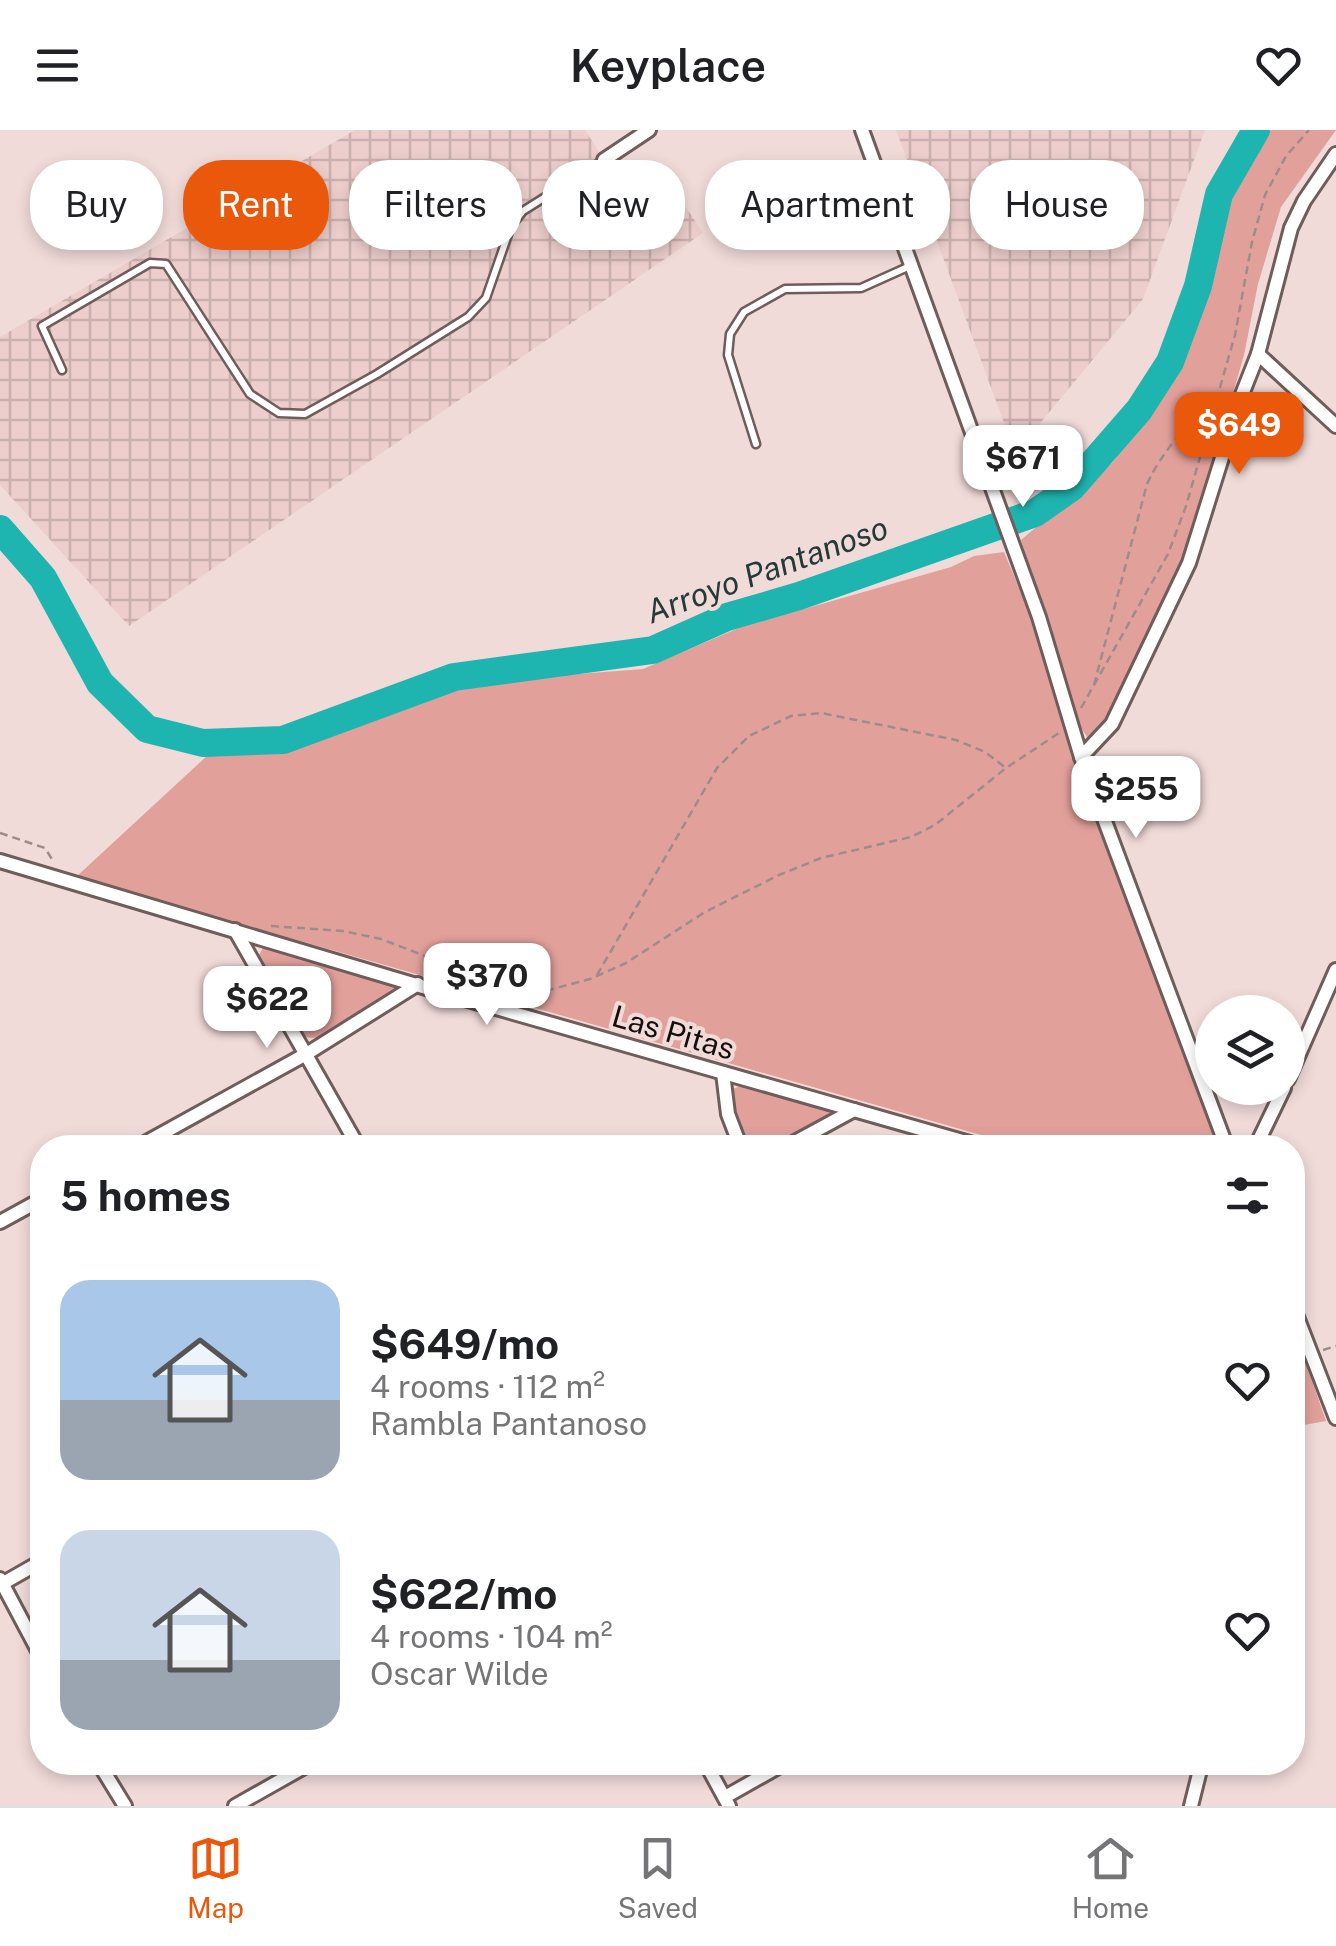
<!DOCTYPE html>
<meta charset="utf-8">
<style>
:root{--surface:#fff;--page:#f6f6f6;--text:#202124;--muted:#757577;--line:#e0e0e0;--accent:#ea580c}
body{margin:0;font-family:"Public Sans",sans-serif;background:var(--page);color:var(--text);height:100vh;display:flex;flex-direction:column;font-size:38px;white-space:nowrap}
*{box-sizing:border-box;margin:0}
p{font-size:32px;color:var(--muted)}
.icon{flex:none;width:55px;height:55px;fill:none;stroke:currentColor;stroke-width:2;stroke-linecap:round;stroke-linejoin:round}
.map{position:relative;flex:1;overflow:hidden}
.drawer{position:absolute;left:30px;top:1005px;width:1275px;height:640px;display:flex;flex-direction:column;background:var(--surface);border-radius:40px;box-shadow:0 5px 15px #0003}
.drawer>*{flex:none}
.top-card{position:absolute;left:30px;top:30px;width:1278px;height:90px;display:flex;gap:20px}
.buttons{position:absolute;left:1195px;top:865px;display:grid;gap:20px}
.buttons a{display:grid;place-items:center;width:110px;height:110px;border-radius:50%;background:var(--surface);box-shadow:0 5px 15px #0003;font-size:50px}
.price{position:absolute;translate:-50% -85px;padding:0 22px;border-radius:20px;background:#fff;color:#222;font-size:32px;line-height:65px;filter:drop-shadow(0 2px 5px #0008)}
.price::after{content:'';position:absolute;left:50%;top:60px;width:30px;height:22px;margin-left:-15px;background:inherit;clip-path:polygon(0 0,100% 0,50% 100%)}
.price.selected{background:var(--accent);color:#fff}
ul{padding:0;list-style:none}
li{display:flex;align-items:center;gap:30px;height:250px;padding:0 30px}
li span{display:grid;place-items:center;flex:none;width:280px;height:200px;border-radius:30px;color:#555}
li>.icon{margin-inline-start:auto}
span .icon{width:120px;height:120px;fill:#fffc;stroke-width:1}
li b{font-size:42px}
h2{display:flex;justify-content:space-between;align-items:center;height:120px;padding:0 30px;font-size:42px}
.chip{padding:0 35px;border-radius:40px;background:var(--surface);box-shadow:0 5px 15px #0003;font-size:35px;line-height:90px}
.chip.selected{background:var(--accent);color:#fff}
header{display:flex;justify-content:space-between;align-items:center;height:130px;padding:0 30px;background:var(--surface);font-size:45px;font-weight:600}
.tabs{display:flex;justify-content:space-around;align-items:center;height:140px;border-top:2px solid var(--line);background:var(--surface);font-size:28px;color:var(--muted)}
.tabs a{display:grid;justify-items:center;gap:5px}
.tabs .selected{color:var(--accent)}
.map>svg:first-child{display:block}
.industrial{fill:url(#industrial-grid)}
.grass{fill:#e2a09b}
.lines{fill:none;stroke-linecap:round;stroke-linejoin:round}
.river{stroke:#1eb5b0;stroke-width:28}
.service-casing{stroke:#6f5d5b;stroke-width:11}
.minor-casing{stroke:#6f5d5b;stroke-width:18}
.path{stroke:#9d8c8b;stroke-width:2.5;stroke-dasharray:8 5;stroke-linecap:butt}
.service{stroke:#fff;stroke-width:6}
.minor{stroke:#fff;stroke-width:12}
.labels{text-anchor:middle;stroke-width:8;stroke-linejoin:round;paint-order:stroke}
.street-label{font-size:30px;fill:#140d0d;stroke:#f1dbd9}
.water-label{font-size:32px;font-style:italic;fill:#233a38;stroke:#f1dbd9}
</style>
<header><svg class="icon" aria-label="menu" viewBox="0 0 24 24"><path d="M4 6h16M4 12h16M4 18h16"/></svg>Keyplace<svg class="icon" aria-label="heart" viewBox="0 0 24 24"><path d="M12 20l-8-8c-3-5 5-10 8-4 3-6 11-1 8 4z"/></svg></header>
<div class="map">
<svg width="1336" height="1676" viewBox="0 0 1336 1676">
<defs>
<pattern id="industrial-grid" width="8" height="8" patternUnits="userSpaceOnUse" patternTransform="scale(2.5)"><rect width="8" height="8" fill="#edcecc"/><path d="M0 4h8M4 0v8" fill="none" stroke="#cab0ae"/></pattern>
</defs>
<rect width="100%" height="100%" fill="#f1dbd9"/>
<g class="industrial">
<polygon points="355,0 585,0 625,62 659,36 703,103 129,496 0,355 0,207"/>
<polygon points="896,0 1205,0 1143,169 1037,297 1010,309"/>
</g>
<g class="grass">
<polygon points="1269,0 1336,0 1281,77 1258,154 1244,225 1193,402 1176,448 1096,608 1090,611 1081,598 1021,410 1113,332 1168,256 1189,201 1222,87 1242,38"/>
<polygon points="1004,422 1039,506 1221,1017 1023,1017 76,747 209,624 288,611 354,583 463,557 526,548 643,539 741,497 951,437 974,426"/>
<path d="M264,816l129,37 6,5 -76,47c-11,5 -16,3 -26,-3l-39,-67v-8z"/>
<polygon points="746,953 832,980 827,988 772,1017 748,1017 731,967 733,959"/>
<polygon points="1292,1207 1302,1222 1326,1291 1293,1297"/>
</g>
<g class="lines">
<polyline class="river" points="0,399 43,448 100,553 147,599 203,613 283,610 454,547 653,520 727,487 799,466 1035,383 1072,357 1139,280 1170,232 1198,156 1219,64 1256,0"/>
<defs>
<g id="service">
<polyline points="62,240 42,196 150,133 166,134 250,264 279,283 305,284 377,244 468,187 486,168 511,96 523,81 604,30"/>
<polyline points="756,314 728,225 730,204 744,182 785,159 861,158 910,136"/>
</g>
<g id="minor">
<polyline points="862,0 1039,487 1081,627 1227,1018"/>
<polyline points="604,30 649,0"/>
<polyline points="1258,224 1336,296"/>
<polyline points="1081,627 1112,594 1189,433 1241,267 1258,224 1291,98 1304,71 1336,24"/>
<polyline points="0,731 433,860 987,1018"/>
<polyline points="235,800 359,1018"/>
<polyline points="723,943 728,984 741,1018"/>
<polyline points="1288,949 1336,840"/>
<polyline points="136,1018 308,923 418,854"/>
<polyline points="784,1018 854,980"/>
<polyline points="1255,1018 1284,958"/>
<polyline points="0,1092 42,1069"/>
<polyline points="1292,1174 1336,1288"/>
<polyline points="0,1449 42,1528"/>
<polyline points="0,1455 42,1431"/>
<polyline points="98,1632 125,1676"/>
<polyline points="705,1632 729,1676"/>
<polyline points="725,1667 787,1632"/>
<polyline points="235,1676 313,1632"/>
<polyline points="1191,1676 1202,1632"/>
</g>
</defs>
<use href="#service" class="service-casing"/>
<use href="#minor" class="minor-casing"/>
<g class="path">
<path d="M1094,555l53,-201c16,-35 43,-61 69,-89"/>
<polyline points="1081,578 1168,424 1186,376 1235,205 1252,112 1265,65 1286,26 1309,0"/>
<polyline points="0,703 45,718 53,731"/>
<polyline points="271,796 343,801 381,809 519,862 545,861 590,849 626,833 705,782 779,745 821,728 911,707 935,695 1006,638 1059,603"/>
<polyline points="597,845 717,638 749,606 791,586 821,583 956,610 985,622 1006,638"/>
<polyline points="1323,1220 1336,1216"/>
</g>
<use href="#service" class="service"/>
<use href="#minor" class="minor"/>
</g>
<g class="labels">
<g class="street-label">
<text transform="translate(673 903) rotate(16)" y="10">Las Pitas</text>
</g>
<g class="water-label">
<text transform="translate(767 440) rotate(-20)" y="11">Arroyo Pantanoso</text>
</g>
</g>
</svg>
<div class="buttons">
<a><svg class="icon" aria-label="layers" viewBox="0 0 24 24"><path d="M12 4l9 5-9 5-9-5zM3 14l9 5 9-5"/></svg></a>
</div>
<b class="price selected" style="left:1239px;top:347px">$649</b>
<b class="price" style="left:1023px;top:380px">$671</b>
<b class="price" style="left:1136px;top:711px">$255</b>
<b class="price" style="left:487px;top:898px">$370</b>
<b class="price" style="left:267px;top:921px">$622</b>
<div class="top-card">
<a class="chip">Buy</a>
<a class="chip selected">Rent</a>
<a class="chip">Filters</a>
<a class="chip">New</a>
<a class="chip">Apartment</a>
<a class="chip">House</a>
</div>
<section class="drawer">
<h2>5 homes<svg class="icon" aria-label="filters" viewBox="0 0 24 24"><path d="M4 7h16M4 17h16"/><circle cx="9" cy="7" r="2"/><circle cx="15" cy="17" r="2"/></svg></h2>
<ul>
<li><span style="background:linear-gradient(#a9c7e8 60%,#9aa5b1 0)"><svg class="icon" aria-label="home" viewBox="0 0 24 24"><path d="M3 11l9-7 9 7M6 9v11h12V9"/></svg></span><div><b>$649/mo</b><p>4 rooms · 112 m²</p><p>Rambla Pantanoso</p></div><svg class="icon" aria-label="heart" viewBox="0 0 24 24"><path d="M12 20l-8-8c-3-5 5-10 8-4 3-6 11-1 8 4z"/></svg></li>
<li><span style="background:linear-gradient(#c9d6e8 65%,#9aa5b1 0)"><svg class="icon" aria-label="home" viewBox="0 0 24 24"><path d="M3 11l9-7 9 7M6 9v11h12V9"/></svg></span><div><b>$622/mo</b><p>4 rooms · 104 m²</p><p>Oscar Wilde</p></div><svg class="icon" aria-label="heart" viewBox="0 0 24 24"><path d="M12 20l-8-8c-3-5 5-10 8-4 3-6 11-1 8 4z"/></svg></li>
</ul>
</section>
</div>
<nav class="tabs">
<a class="selected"><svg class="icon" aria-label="map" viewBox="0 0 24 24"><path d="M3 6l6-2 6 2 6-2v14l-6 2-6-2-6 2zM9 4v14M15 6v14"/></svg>Map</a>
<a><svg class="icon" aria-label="saved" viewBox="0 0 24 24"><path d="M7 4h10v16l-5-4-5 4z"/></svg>Saved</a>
<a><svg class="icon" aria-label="home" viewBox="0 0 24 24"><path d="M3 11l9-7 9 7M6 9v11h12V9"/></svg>Home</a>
</nav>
